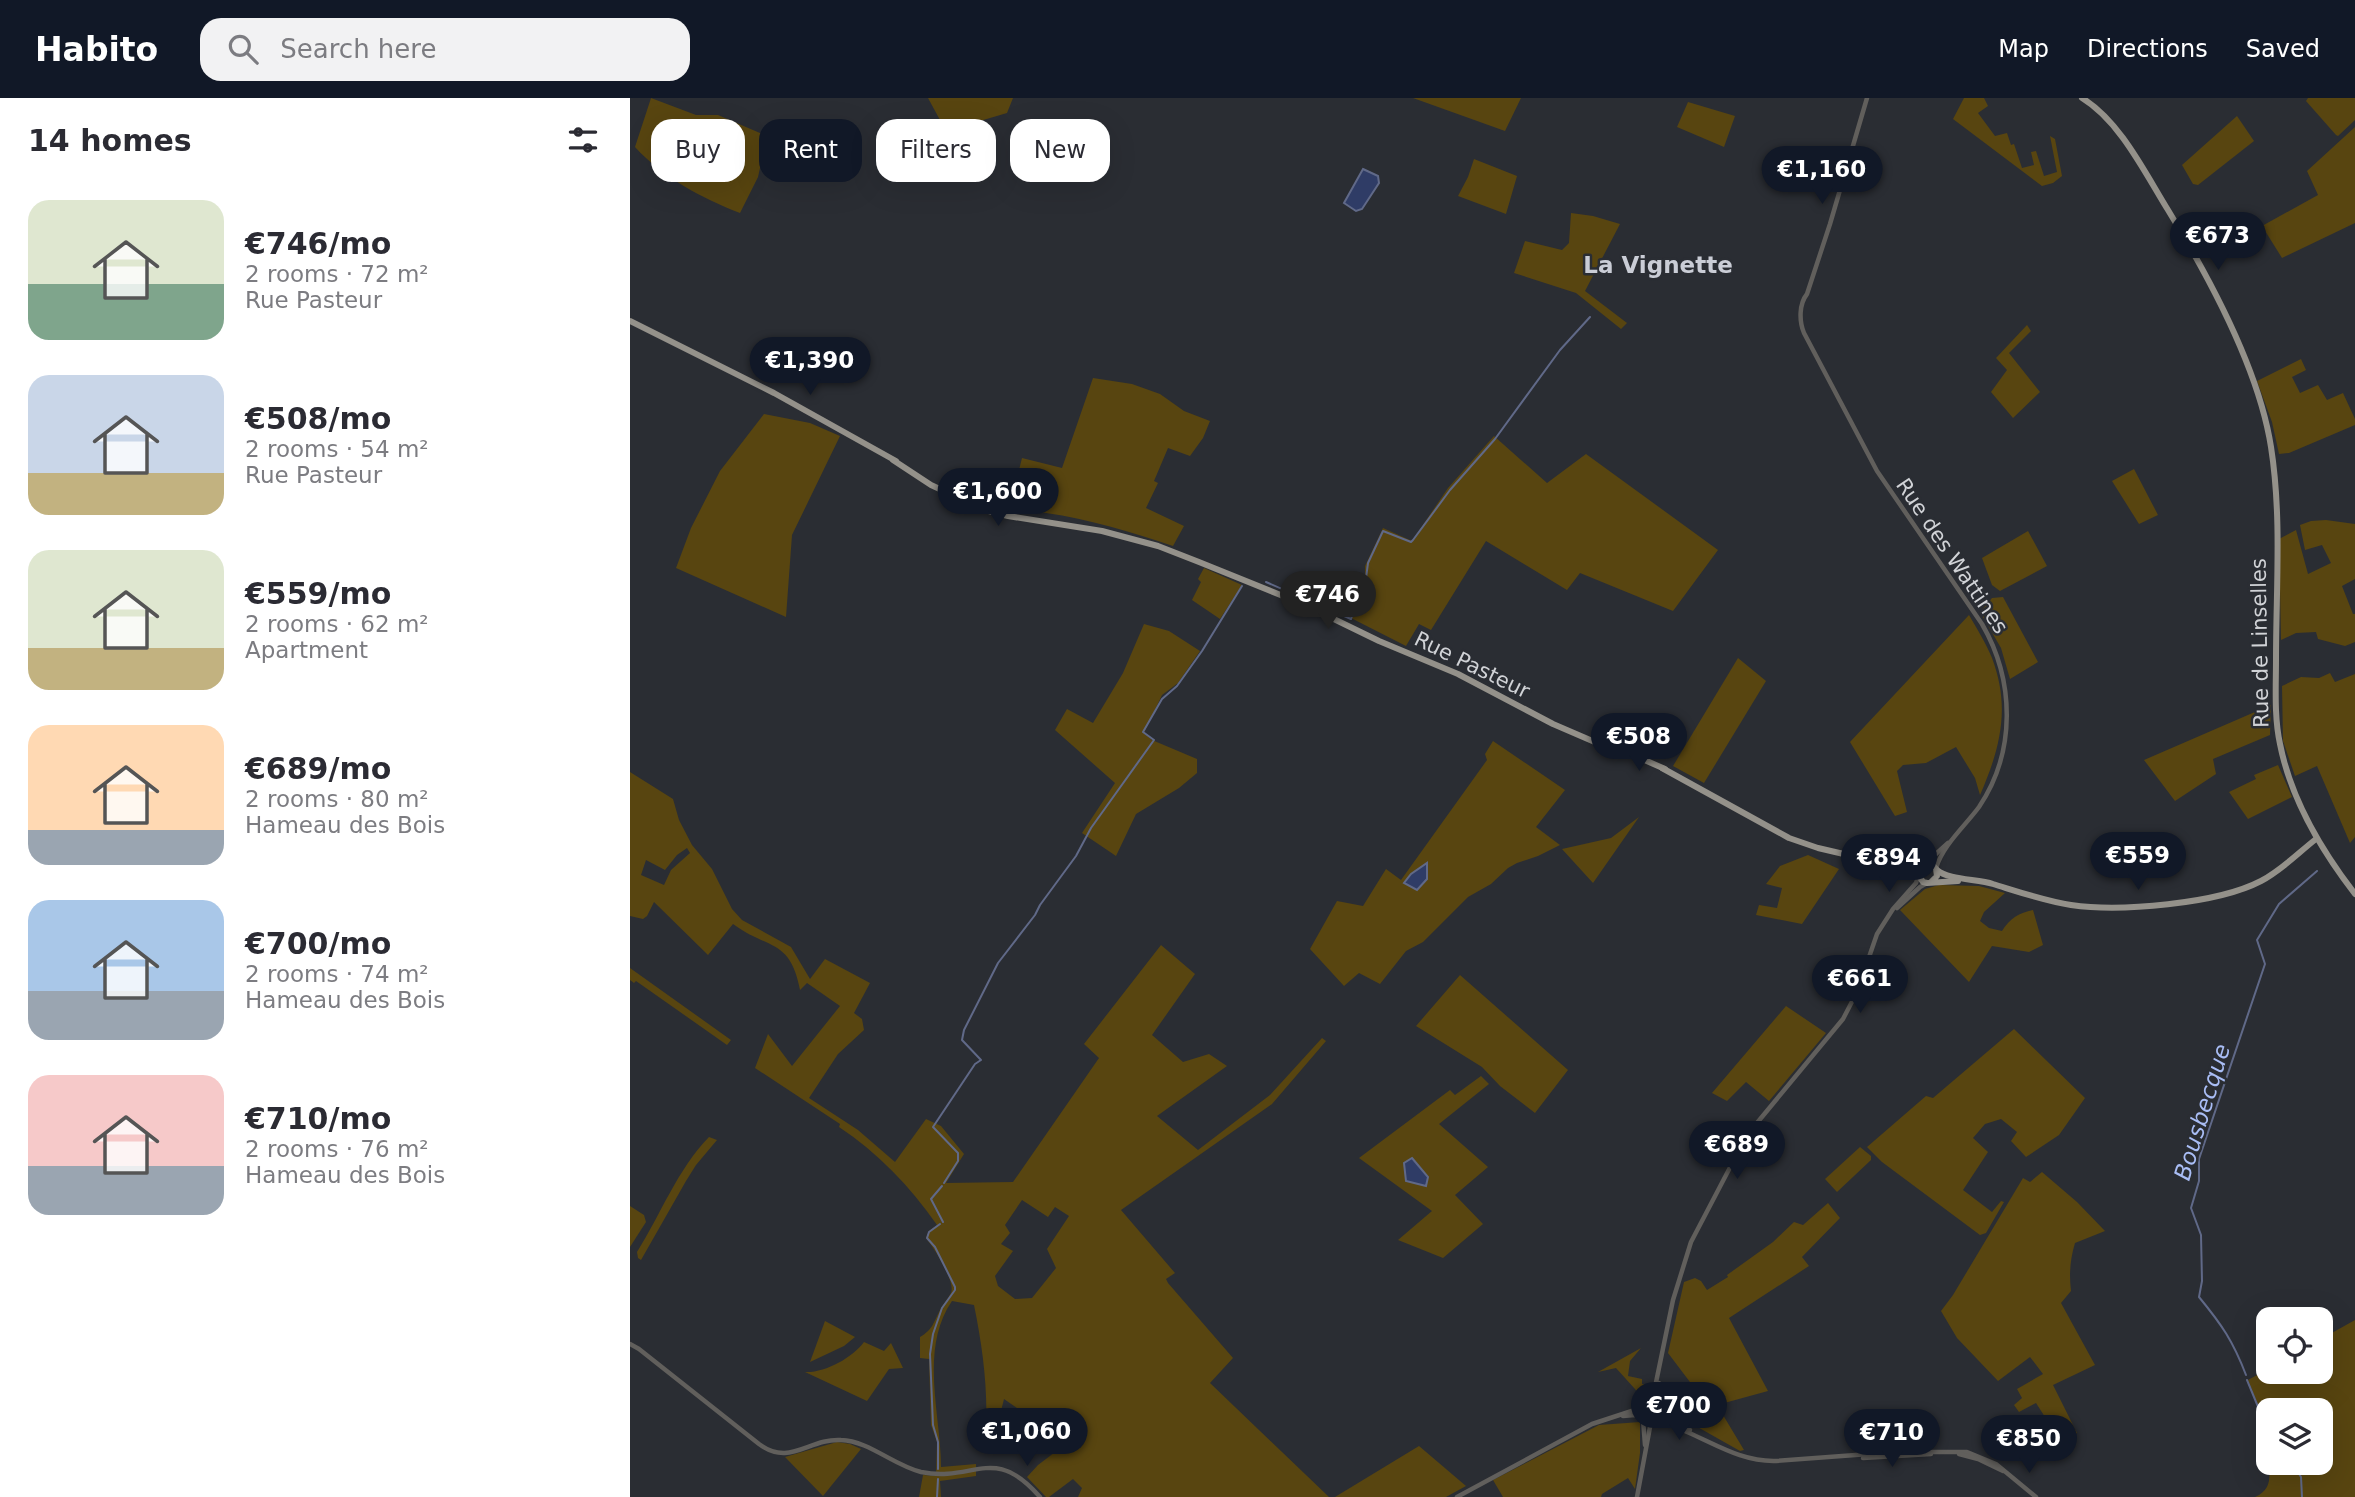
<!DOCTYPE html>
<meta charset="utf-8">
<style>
:root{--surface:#fff;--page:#f2f2f3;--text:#2b2b33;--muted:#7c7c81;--accent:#111827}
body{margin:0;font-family:"DejaVu Sans",sans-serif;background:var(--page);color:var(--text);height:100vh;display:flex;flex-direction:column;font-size:26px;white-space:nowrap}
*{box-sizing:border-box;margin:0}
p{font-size:23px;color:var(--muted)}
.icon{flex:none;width:38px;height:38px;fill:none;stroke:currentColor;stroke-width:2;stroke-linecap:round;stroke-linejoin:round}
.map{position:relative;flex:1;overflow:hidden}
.panel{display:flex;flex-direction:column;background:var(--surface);width:630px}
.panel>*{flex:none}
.banner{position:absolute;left:21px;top:21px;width:665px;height:63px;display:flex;gap:14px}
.controls{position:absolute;left:1626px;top:1209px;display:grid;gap:14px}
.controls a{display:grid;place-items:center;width:77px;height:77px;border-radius:14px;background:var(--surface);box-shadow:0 7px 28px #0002;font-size:35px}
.price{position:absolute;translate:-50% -60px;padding:0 16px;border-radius:24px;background:var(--accent);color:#fff;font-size:23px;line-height:46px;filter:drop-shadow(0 2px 4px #0008)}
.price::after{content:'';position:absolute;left:50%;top:42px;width:21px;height:16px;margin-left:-10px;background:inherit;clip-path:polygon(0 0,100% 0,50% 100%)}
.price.selected{background:#222;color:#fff}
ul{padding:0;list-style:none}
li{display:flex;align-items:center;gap:21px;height:175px;padding:0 28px}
li span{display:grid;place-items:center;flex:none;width:196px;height:140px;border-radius:21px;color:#555}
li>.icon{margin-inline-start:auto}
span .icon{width:84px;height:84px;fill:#fffc;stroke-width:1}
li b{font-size:30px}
h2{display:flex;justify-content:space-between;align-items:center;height:84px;padding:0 28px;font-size:30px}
.pill{padding:0 24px;border-radius:21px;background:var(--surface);box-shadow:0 7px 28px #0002;font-size:24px;line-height:63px}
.pill.selected{background:var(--accent);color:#fff}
header{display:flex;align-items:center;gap:42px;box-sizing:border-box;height:98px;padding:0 35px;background:var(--accent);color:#fff}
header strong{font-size:33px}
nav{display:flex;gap:38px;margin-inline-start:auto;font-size:24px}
.search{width:490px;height:63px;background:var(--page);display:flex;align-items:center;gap:18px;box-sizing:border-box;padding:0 24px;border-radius:21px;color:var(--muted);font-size:26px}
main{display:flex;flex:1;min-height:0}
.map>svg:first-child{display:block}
.green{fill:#584510;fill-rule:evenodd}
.water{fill:#2f3c66;stroke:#606988;stroke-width:2}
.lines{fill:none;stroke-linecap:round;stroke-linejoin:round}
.stream{stroke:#606988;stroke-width:2}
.minor{stroke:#615f5c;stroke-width:4.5}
.major{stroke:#94918a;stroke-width:6}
.labels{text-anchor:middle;stroke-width:5;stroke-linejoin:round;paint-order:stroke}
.street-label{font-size:21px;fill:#d1d3d7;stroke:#2a2d33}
.neighbourhood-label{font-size:23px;font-weight:bold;fill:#cacdd6;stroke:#2a2d33}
.water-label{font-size:23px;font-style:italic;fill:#a9bdf5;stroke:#2a2d33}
</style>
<header>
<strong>Habito</strong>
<div class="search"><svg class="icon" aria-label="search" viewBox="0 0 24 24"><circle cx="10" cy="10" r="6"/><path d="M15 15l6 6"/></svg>Search here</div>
<nav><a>Map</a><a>Directions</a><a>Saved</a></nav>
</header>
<main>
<section class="panel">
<h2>14 homes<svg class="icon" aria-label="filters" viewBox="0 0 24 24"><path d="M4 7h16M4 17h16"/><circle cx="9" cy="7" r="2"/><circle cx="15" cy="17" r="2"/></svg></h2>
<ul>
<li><span style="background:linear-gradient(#dfe7d0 60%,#7fa58c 0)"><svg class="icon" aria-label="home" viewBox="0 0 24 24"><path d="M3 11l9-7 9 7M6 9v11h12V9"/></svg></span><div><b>€746/mo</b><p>2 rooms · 72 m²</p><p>Rue Pasteur</p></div></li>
<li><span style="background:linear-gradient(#c9d6e8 70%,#c2b280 0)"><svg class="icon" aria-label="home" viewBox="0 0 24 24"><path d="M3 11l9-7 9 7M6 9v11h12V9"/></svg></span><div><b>€508/mo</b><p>2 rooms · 54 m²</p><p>Rue Pasteur</p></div></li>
<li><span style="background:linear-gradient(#dfe7d0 70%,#c2b280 0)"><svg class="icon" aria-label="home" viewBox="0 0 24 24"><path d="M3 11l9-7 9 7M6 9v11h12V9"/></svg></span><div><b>€559/mo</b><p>2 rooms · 62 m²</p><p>Apartment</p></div></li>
<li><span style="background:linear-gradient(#ffd9b3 75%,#9aa5b1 0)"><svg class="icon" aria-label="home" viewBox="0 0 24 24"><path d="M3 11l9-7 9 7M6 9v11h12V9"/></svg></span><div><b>€689/mo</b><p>2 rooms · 80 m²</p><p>Hameau des Bois</p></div></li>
<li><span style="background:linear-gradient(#a9c7e8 65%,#9aa5b1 0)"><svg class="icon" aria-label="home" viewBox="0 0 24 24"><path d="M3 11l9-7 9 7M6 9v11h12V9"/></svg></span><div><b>€700/mo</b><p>2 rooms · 74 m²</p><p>Hameau des Bois</p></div></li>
<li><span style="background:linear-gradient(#f6c9c9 65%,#9aa5b1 0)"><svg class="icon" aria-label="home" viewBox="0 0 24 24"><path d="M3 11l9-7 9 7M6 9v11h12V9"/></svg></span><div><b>€710/mo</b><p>2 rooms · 76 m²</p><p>Hameau des Bois</p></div></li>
</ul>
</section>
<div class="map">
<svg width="1725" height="1399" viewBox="0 0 1725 1399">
<rect width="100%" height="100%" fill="#2a2d33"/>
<g class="green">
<path d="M21,0l45,17h22l49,21 -9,41 -18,36c-38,-15 -77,-35 -105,-66z"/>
<polygon points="298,0 383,0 377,15 316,33"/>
<polygon points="783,0 891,0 875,33"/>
<polygon points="1334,0 1354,0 1358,8 1348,15 1365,38 1377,35 1381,47 1384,46 1392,70 1404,67 1401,54 1406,53 1414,78 1427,74 1420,38 1425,41 1432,78 1423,85 1412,88 1323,21"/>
<polygon points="1678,0 1725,0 1725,22 1708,38 1706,37 1676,3"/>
<polygon points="1058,4 1105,18 1094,49 1047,29"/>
<polygon points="1607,18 1624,43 1568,87 1563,86 1552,67"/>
<polygon points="1725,29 1725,125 1652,160 1632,128 1688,97 1677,73"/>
<polygon points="844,61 887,78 876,116 828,98 838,79"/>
<polygon points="941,115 963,118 990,126 955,193 997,225 991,231 946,195 884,175 895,143 932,152 939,145"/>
<polygon points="1397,227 1401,233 1379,255 1410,294 1383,320 1361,294 1377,272 1366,260"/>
<polygon points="1671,261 1676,272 1662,279 1670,295 1688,287 1697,302 1713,295 1725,321 1725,327 1659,355 1649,356 1642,324 1627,283"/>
<path d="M463,280l39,6 28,10 24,17 26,10 -7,17 -13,18 -22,-8 -14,33 4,2 -12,25 38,18 -11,20c-42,-14 -84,-27 -127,-33 -20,-3 -41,-3 -60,-6l1,-3 24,-2 11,-44 40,10z"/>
<polygon points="134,316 180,325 210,338 162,437 156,519 46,470 61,430 90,373"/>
<polygon points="864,338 917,385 956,356 1088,452 1043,513 950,475 937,492 856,443 801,532 789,526 776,548 721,520 735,480 735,468 753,430 782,443 818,390"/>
<polygon points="1504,371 1528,417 1509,426 1482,383"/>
<polygon points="1696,422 1725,426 1725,481 1712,488 1723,516 1725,516 1725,544 1715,548 1688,541 1686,534 1666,535 1651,542 1649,441 1666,432 1678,476 1701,465 1692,447 1675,452 1670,427 1681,423"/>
<polygon points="1398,433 1417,468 1370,493 1362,487 1352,460"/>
<polygon points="574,470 612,487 590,521 562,502 571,484 568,481"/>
<polygon points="1373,499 1408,564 1380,581 1371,550 1350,514 1362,500"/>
<path d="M1339,517c8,14 17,28 23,43 19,50 8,91 -12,137l-5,-17 -19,-31 -30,16 -23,2 -6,6 10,41 -12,4 -45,-74z"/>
<polygon points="514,526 539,533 570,553 548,585 532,597 514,635 522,642 567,661 567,675 549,690 506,716 486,758 452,735 485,685 425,632 437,611 463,625 493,575"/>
<polygon points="1108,560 1136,583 1074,685 1043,668"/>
<polygon points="1700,575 1705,584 1725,576 1725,739 1720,745 1687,668 1665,678 1653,643 1652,588 1671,579 1689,580"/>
<polygon points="1641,607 1640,637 1583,661 1586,676 1545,703 1514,662"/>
<polygon points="863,643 935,692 906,729 930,747 908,758 887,765 878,770 861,786 838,799 793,844 776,853 750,886 729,875 714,888 680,851 707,803 733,808 756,771 771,782 857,662 855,656"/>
<polygon points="1648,667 1662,699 1618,721 1599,694 1626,681 1624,677"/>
<path d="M0,674l43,27 6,21 13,25 20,24 20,40 10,11 49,27 19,32 15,-20 45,24 -16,30 8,6 2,11 -26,24 -29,44 49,32 37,32 31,-43 15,7 23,28 -18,29 67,-1 86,-124 -15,-14 77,-99 34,29 -43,61 31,27 26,-8 18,12 -70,50 41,34 72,-55 52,-57 4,3 -54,63 -151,106 54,63 -9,6 2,4 65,75 -23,25 119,114h-251l4,-9 -9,-9 -24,18h-3l-19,-20 11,-12 29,-22 -63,-44 -9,36h-3v17l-8,1c6,-50 0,-99 -10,-148l-22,-4c-33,48 -11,114 -11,166l35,-3v12l-36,5 1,16h-22l4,-22 13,1 1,-34 -6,-17 -2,-66 -9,-1v-21c12,-7 13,-13 19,-25 3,-7 9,-13 12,-19 5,-11 -17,-45 -25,-55l3,-7 8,-6c-27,-39 -59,-72 -98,-98l1,-3 -85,-56 13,-34 24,32 48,-60 -33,-23 -7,7c-10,-52 -32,-40 -67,-66l-25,31 -54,-53 -7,14 -4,3 -13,-3zM57,750l3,5 -19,17 -7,15 -23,-10 5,-15 19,10 12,-15zM392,1102l26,17 7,-10 14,9 -22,33 9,19 -24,30 -17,1 -17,-13 -3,-10 18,-25 -12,-7 9,-11 -5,-8z"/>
<polygon points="1009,719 963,785 932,751 981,740"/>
<polygon points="1178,757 1209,771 1172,826 1126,817 1129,807 1147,810 1152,790 1136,786 1150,768"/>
<path d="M1309,787l40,1 26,7 -21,19 -4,9 9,7 13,3c8,-13 17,-18 31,-21l10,35 -14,7 -37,-6 -23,36 -69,-72 25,-21z"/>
<polygon points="0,870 101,942 97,947 6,883 4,885 0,882"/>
<polygon points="830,877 938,972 905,1015 870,988 852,969 786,928"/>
<polygon points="1156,908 1196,935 1139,1003 1116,984 1097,1003 1082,995"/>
<polygon points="1384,931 1455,1000 1429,1037 1396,1059 1381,1043 1387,1034 1371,1021 1355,1026 1343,1040 1358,1054 1333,1092 1362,1114 1371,1103 1374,1104 1356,1135 1350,1137 1252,1064 1237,1049 1296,998 1303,1000"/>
<polygon points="851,978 859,986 809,1026 858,1069 825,1097 853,1126 813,1160 768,1142 802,1113 729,1060 820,992 825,997"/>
<path d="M79,1039l8,3 -21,25 -10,16 -45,79 -3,-2 -1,-6c24,-38 40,-82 72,-115z"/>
<polygon points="1230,1049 1241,1058 1241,1062 1207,1094 1195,1081"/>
<path d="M1412,1074l35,30 28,29 -30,12c-5,17 -6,31 -4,48l-10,12 34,62 -42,20 24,48 -16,9 -25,-39 -17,9 -5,-7 8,-7 -5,-9 26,-15 -13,-17 -32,24 -41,-43 -16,-27 12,-16 70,-117 7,4z"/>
<polygon points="1198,1105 1210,1120 1172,1159 1179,1168 1099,1220 1138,1293 1087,1307 1114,1352 1110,1353 1034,1310 1031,1297 1032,1286 1060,1303 1069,1296 1038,1255 1054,1184 1065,1180 1071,1183 1077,1192 1098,1179 1097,1177 1143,1144 1164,1124 1173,1127"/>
<polygon points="0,1108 14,1117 16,1124 0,1149"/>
<path d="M1725,1222v177h-100c16,-7 15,-18 14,-34h51v-53h-52v35l-6,-30 -14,-35 20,-11v3h52l1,-33z"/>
<polygon points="195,1223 225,1239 214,1248 180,1264"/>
<path d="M234,1244l20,9 7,-8 12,25 -14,1 -22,32 -62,-29c20,1 47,-14 59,-30z"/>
<polygon points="1011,1250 1000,1263 998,1278 1012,1281 1012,1286 1022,1288 1019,1298 1014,1301 986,1270 968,1274"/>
<polygon points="1010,1324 1010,1355 1005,1391 998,1380 972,1396 971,1399 873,1399 863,1382 969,1327"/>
<polygon points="207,1344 220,1346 231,1351 193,1398 155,1359"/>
<polygon points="789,1348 836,1388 816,1399 705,1399"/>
</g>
<g class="water">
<polygon points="733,71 748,78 749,85 732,111 726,113 714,105"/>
<polygon points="797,765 797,781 787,792 774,785 781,776"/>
<polygon points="782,1060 798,1079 796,1088 776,1083 774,1065"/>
</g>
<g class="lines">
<g class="stream">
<polyline points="636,484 721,521 736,480 738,465 753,433 781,444 783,442 820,392 865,341 930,252 960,219"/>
<polyline points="314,1085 328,1063 328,1055 303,1029 345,966 351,962 332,942 334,932 368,865 405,817 410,807 446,758 461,730 524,642 513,634 532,601 547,588 572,553 612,488"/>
<polyline points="312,1088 301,1101 313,1124"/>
<path d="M1616,1277c-13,-34 -24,-50 -47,-78l3,-16 -1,-46 -10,-27 8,-27v-22l66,-195 -8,-24 22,-36 38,-33"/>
<polyline points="1617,1282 1638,1333"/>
<polyline points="1662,1365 1671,1379 1672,1399"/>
<polyline points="308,1371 308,1344 303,1327 300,1256 303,1236 312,1210 325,1192 325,1189 305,1149 297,1140 299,1134 310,1126"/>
<polyline points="307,1399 308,1381"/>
</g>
<g class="minor">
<path d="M1237,0l-37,126 -23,70c-8,10 -8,27 -3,39l73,138 105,153c33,57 34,128 -3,183 -14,19 -36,38 -43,61"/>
<polyline points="1297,764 1318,745"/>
<polyline points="1267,810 1290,789 1297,785"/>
<path d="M0,1246l9,5 120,95c31,23 50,-6 82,-4 28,1 52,25 80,32 54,11 72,-29 119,25"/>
<polyline points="1018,1307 1023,1299 1043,1202 1061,1144 1117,1037 1213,921 1227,894 1247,836 1263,811 1286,785 1288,779"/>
<polyline points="1016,1308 1012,1313 1014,1321 1020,1325 1026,1324 1030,1317 1028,1304 1029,1285"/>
<polyline points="1030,1313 1060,1332"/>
<polyline points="993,1318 1005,1317 1012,1319"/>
<polyline points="1013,1321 1015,1347"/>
<path d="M1026,1324c11,-1 21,5 31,10 30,13 56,30 89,29l120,-9h71l29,12 40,33"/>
<polyline points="1329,1356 1348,1361 1373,1373"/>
<polyline points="1233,1360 1301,1356"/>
<polyline points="827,1399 962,1326 1020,1307 1029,1310"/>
<polyline points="1007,1399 1020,1329 1023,1325"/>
</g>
<g class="major">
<path d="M1452,0c38,23 63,75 86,112 41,67 91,160 103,237 11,70 5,142 5,212 0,28 -2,57 4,85 11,56 41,106 75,150"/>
<polyline points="0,223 144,295 266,363"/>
<polyline points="263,362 301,387 355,412 378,418 472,433 528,448 569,464 673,506 749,543 828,576 923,626 981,651 996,655"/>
<polyline points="994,653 1035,671"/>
<polyline points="1032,670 1159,740 1188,750 1278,771 1287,777"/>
<polyline points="1263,764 1290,766"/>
<path d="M1307,772c11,10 41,9 56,14 26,8 52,17 78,21 49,7 146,-1 190,-24 21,-11 37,-28 55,-42"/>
<polyline points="1301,784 1307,778 1306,771 1301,765 1292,766 1288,770 1287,775 1293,784 1297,785 1328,783"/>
</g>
</g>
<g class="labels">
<g class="street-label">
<text transform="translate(1322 458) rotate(56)" y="7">Rue des Wattines</text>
<text transform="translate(1630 545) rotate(-91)" y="7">Rue de Linselles</text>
<text transform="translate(842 567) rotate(26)" y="7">Rue Pasteur</text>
</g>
<g class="neighbourhood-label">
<text x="1028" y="175">La Vignette</text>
</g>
<g class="water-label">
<text transform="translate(1572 1014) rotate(-73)" y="8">Bousbecque</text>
</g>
</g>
</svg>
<div class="controls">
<a><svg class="icon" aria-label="locate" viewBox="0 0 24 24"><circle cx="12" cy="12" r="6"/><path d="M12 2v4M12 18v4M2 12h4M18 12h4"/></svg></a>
<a><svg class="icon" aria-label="layers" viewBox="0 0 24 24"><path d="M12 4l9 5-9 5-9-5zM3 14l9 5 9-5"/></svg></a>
</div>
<b class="price" style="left:1192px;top:108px">€1,160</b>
<b class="price" style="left:1588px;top:174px">€673</b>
<b class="price" style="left:180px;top:299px">€1,390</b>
<b class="price" style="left:368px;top:430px">€1,600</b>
<b class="price selected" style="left:698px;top:533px">€746</b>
<b class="price" style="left:1009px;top:675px">€508</b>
<b class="price" style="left:1508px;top:794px">€559</b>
<b class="price" style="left:1259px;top:796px">€894</b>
<b class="price" style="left:1230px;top:917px">€661</b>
<b class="price" style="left:1107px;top:1083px">€689</b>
<b class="price" style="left:1049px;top:1344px">€700</b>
<b class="price" style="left:397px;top:1370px">€1,060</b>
<b class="price" style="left:1262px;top:1371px">€710</b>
<b class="price" style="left:1399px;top:1377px">€850</b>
<div class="banner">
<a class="pill">Buy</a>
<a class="pill selected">Rent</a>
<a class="pill">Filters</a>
<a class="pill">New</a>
</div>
</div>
</main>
